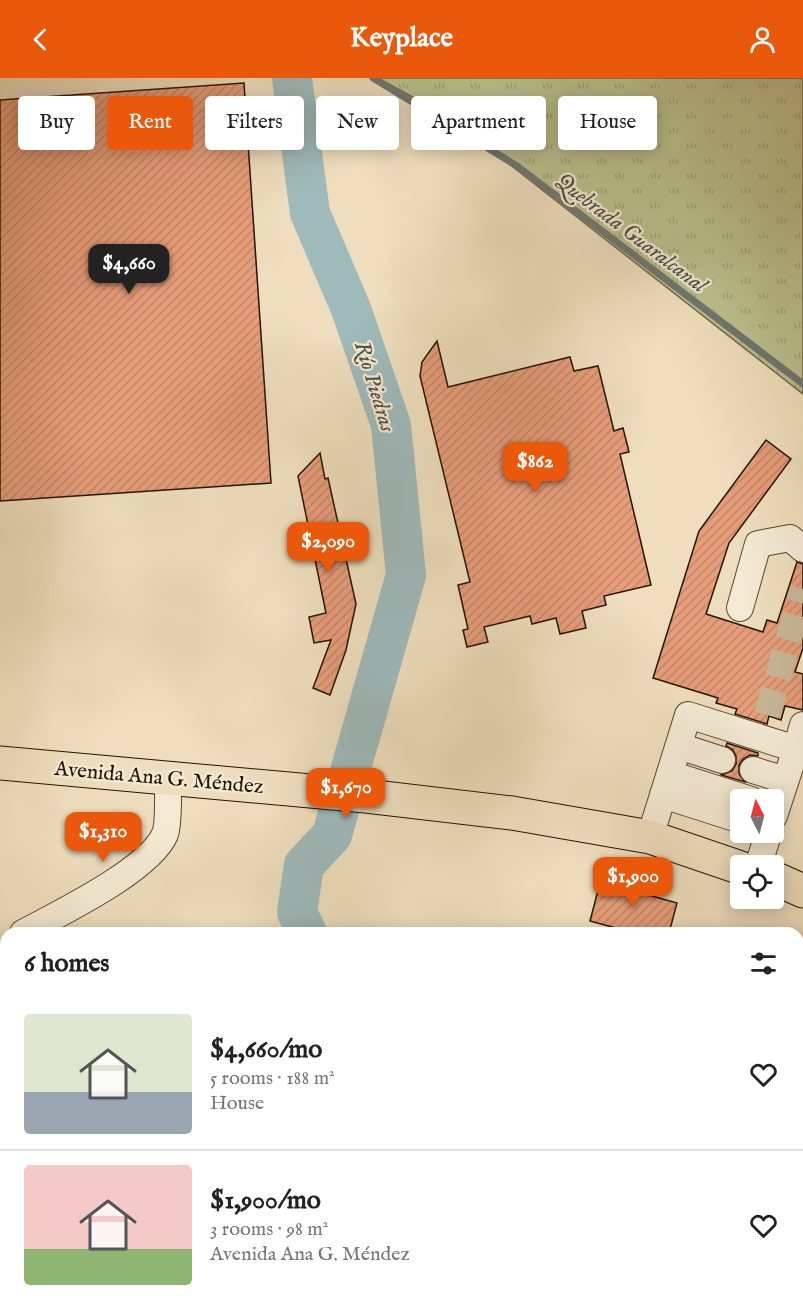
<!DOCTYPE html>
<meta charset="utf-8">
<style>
:root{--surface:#fff;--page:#f6f6f6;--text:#222;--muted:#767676;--line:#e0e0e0;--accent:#ea580c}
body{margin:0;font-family:"IM FELL English",serif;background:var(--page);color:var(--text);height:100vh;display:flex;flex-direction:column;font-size:22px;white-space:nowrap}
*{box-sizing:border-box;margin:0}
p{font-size:20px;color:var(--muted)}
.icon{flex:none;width:33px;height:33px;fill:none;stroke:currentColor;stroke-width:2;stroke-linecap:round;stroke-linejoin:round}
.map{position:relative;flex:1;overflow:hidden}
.details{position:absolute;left:0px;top:849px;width:804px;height:384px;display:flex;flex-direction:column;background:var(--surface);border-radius:18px 18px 0 0;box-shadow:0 3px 15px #0003}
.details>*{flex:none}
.guide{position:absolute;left:18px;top:18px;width:768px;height:54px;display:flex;gap:12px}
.needle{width:39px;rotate:354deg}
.buttons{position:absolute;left:730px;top:711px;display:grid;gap:12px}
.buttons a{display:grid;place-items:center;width:54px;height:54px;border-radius:6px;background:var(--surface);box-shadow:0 3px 15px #0003;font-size:30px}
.price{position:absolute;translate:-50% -51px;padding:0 14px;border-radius:12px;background:var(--accent);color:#fff;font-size:20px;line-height:39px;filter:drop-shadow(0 2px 3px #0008)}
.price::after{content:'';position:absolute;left:50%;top:36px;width:18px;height:14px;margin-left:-9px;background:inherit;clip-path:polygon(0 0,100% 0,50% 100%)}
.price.selected{background:#222;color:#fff}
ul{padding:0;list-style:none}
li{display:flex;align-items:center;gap:18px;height:150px;padding:0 24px}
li+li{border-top:2px solid var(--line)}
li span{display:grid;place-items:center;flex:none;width:168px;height:120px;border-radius:6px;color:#555}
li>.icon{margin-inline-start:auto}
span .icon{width:72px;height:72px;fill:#fffc;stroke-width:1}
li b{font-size:26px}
h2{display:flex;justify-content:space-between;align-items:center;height:72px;padding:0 24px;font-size:26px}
.chip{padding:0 21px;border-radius:6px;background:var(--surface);box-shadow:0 3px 15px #0003;font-size:21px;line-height:54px}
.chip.selected{background:var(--accent);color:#fff}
header{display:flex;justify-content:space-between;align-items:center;height:78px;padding:0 24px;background:var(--accent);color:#fff;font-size:27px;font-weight:700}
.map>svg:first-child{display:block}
.park{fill:url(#park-tufts);stroke:#6f6a48;stroke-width:1.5}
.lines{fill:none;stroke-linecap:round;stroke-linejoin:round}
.stream{stroke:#6d7871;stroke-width:7}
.river{stroke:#9ebabb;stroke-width:40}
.building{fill:url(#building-hatch);stroke:#231401;stroke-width:1.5}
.minor-tunnel{stroke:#c5b697;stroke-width:26;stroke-dasharray:26 13;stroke-linecap:butt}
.minor-casing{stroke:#564630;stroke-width:28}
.major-casing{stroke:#231401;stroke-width:35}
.minor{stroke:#f4ead4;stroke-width:26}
.major{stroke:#eedebd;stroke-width:33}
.labels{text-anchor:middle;stroke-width:4.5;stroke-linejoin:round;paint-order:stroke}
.street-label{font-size:21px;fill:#231401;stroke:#f4ead4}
.water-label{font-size:22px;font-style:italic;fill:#4e4e42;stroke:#f4ead4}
</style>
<header><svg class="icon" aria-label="back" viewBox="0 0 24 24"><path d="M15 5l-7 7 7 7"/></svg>Keyplace<svg class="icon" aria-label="person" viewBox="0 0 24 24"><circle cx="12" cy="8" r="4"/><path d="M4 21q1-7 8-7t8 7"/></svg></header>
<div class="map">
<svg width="803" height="1233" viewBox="0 0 803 1233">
<defs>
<pattern id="park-tufts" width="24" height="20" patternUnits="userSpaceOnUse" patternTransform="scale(1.5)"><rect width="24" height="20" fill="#bbc18f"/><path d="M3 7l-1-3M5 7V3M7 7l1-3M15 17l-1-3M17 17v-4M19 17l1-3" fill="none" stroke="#a0a57a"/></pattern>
<pattern id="building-hatch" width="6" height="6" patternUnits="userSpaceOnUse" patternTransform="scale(1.5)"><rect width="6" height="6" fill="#e69d79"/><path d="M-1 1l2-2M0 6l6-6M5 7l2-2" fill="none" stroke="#c58667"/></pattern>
</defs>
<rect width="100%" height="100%" fill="#eedebd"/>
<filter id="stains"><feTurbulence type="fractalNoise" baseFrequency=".00333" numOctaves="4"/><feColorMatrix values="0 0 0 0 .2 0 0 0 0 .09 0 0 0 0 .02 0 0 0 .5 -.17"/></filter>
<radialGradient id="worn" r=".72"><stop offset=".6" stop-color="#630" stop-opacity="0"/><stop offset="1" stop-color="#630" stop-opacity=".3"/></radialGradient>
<polygon class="park" points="378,0 803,0 803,316 449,39"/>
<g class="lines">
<polyline class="stream" points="373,0 517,88 803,306"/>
<g class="river">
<polyline points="292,0 310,135 351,231 391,347 406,497 332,757 304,787 297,834 307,855"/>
<polyline points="245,1233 251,1227"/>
</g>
</g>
<g class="building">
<polygon points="244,5 271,405 0,423 0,22"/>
<polygon points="437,263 448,309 570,279 574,293 598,288 614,353 623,350 629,374 620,376 651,507 604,518 606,527 582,533 586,550 560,556 556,540 532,546 530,538 484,549 488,564 467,569 463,552 468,551 458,507 470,504 420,298 422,284"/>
<polygon points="766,362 791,381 729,465 706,536 763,554 767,542 777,545 797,484 803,486 803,570 795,594 803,596 803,632 785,628 781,642 769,638 767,646 735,636 737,631 716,625 718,620 653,600 699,453"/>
<polygon points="320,375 325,401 328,400 356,526 346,572 330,617 313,610 331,562 314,565 309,539 326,535 298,398"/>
<polygon points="727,665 758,675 758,678 750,677 743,681 739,687 739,696 745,704 721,697 732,693 736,686 736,678 733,672 726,668"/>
<polygon points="623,795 649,803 645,816 677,825 669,855 634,855 590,843 600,805 619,810"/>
</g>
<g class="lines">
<polyline class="minor-tunnel" points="767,637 803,511"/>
<defs>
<g id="minor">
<polyline points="740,530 758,466 790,460 803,471"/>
<polyline points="679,668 722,682"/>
<polyline points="796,671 803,647"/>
<polyline points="753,692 785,702"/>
<polyline points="670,696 751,722"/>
<polyline points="663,717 741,742"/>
<polyline points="650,759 688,637 796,671 774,738"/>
<polyline points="758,788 769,754"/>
<path d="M23,855c35,-19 127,-63 142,-99 4,-10 3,-41 3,-55"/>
<polyline points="0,989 6,981"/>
<polyline points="798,1120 803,1123"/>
<polyline points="796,1233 803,1221"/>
</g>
<g id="major">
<polyline points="0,685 366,718 512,735 650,759 741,790"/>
<polyline points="774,800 803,813"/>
</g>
</defs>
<use href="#minor" class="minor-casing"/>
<use href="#major" class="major-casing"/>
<use href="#minor" class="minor"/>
<use href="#major" class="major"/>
</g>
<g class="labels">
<g class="street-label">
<text transform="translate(159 699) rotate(5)" y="7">Avenida Ana G. Méndez</text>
</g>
<g class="water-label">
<text transform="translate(632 154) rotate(37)" y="8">Quebrada Guaralcanal</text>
<text transform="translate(376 308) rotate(73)" y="8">Río Piedras</text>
</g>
</g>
<rect width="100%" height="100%" filter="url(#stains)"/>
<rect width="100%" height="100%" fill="url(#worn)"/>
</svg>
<div class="buttons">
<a><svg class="needle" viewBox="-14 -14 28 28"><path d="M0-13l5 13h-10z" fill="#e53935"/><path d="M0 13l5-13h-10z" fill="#767676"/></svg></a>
<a><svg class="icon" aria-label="locate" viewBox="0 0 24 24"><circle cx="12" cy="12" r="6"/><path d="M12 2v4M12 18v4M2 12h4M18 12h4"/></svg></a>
</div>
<b class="price selected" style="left:129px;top:217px">$4,660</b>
<b class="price" style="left:535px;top:415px">$862</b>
<b class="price" style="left:328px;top:495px">$2,090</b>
<b class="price" style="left:346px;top:741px">$1,670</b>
<b class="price" style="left:103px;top:785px">$1,310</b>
<b class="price" style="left:633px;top:830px">$1,900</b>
<div class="guide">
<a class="chip">Buy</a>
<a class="chip selected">Rent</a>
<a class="chip">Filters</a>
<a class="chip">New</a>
<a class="chip">Apartment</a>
<a class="chip">House</a>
</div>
<section class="details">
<h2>6 homes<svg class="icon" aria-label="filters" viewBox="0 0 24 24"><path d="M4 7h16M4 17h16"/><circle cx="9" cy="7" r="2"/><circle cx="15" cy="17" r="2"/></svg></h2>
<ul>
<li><span style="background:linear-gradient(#dfe7d0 65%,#9aa5b1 0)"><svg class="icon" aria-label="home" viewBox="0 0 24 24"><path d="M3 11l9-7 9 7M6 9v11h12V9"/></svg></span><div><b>$4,660/mo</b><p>5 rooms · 188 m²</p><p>House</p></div><svg class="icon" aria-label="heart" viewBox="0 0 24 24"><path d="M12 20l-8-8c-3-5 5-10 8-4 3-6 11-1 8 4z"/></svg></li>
<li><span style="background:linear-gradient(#f6c9c9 70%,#8fb573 0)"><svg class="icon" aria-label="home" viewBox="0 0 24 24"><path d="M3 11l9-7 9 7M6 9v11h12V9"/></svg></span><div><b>$1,900/mo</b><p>3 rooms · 98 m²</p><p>Avenida Ana G. Méndez</p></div><svg class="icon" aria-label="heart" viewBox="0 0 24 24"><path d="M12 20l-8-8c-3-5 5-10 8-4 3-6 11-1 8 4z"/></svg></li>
</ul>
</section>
</div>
